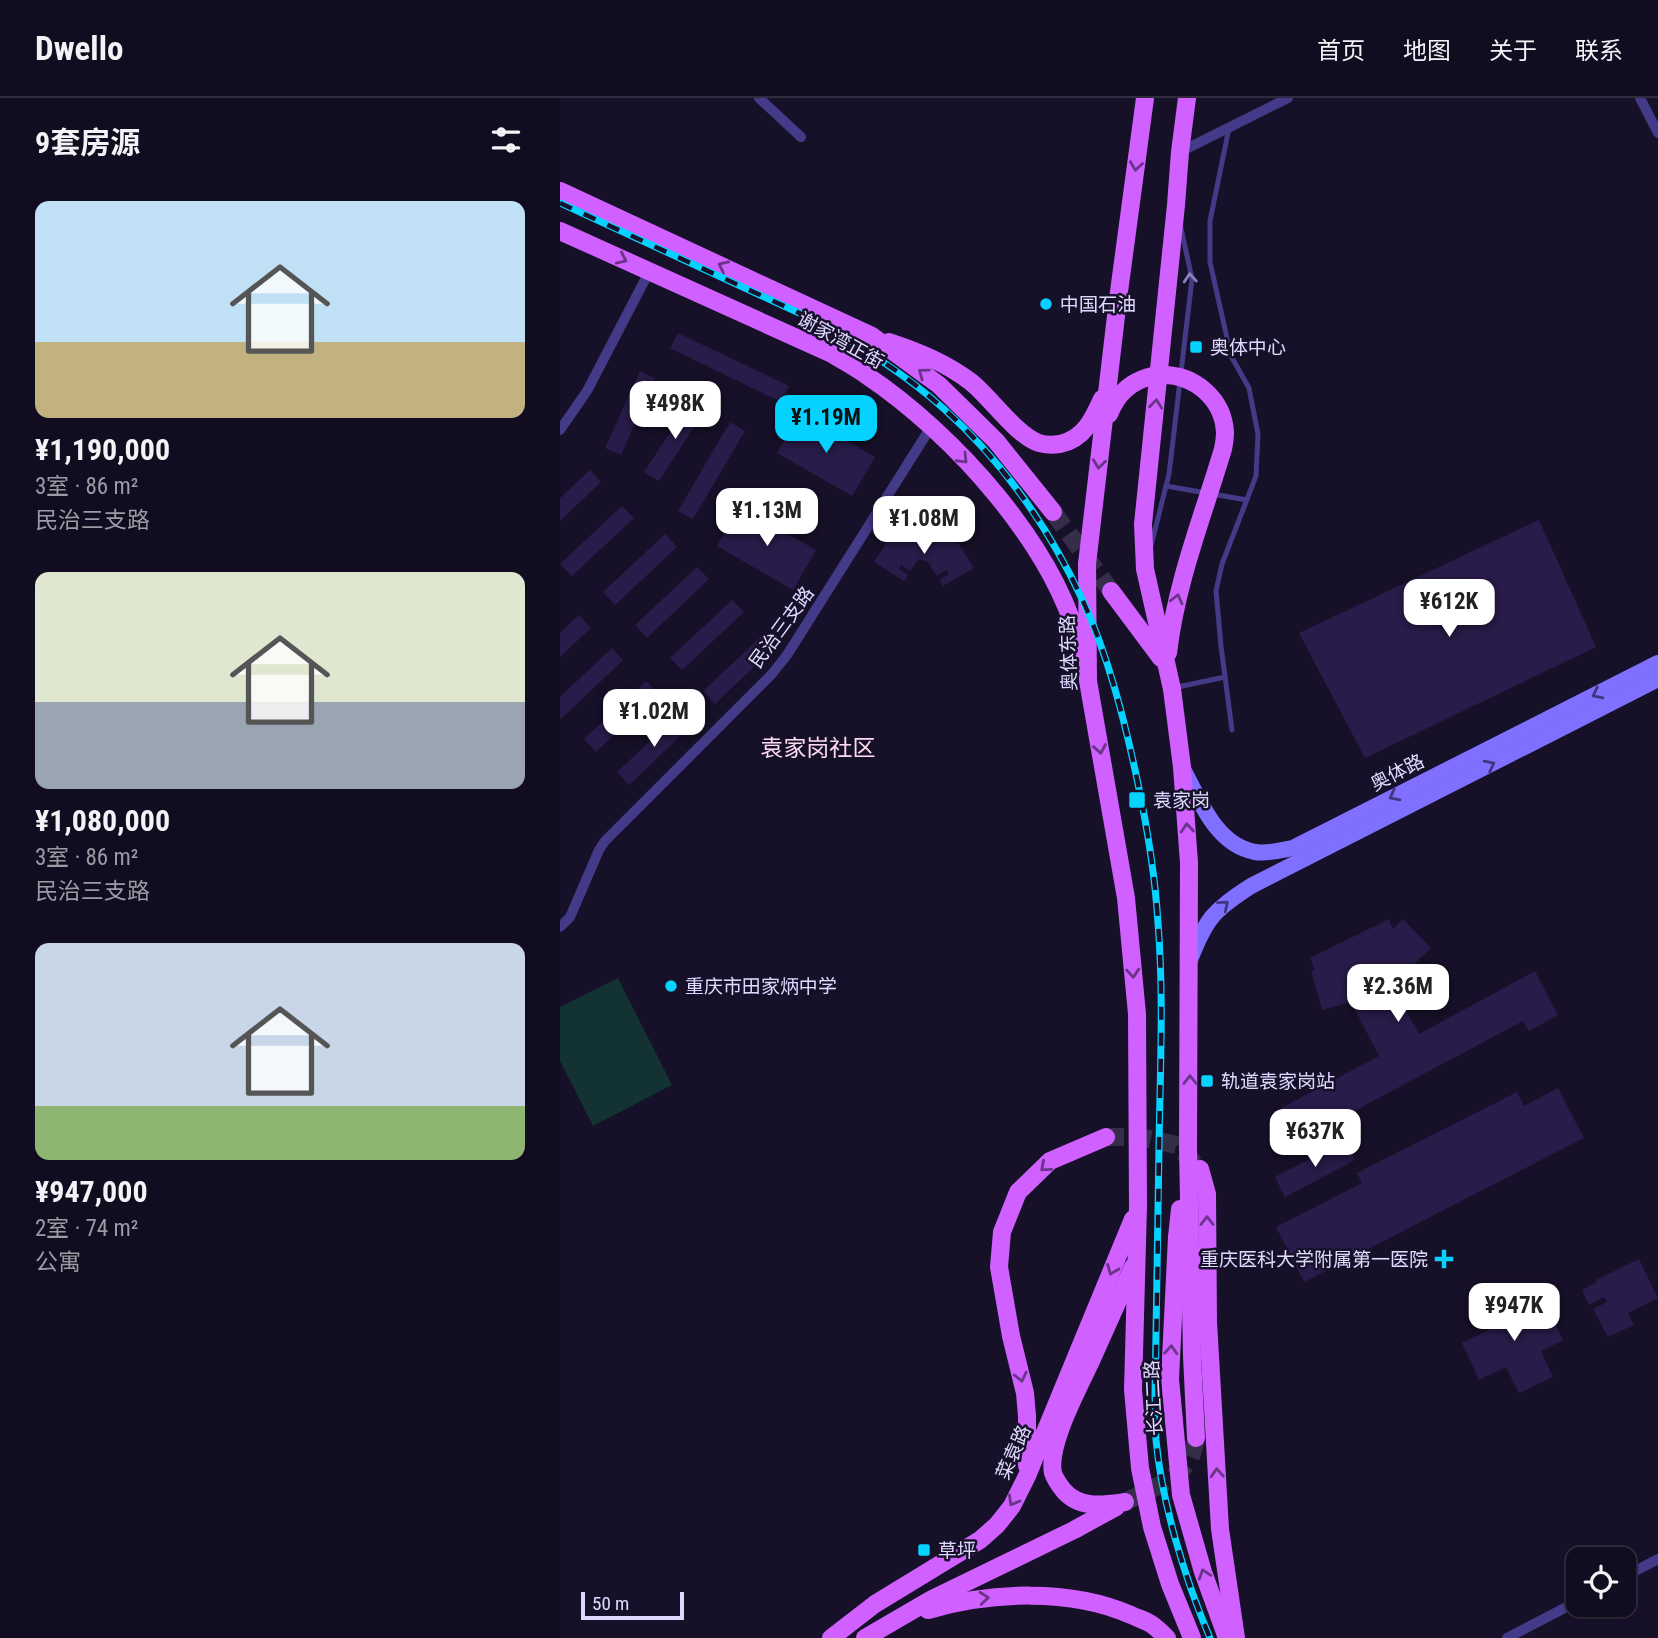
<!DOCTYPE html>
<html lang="zh">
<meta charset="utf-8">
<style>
:root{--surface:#110c1f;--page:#1e1a2c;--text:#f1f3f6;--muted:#9c9ba4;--line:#302c3d;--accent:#05d2ff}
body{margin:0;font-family:"Roboto Condensed","Noto Sans SC",sans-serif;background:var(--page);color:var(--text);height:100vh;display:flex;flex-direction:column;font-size:26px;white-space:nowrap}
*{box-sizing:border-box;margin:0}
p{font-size:23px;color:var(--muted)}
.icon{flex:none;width:38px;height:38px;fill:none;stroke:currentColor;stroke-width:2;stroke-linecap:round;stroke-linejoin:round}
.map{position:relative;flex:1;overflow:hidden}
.panel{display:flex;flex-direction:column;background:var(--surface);width:560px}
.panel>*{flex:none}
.fabs{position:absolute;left:1006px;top:1449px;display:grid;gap:14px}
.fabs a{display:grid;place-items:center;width:70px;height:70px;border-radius:14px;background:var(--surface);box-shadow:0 2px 5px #0004,0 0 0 2px var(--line);font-size:35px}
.scale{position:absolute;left:21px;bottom:18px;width:103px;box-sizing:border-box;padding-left:7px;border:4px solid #e0d9ff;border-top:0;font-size:19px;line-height:24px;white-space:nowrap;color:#e0d9ff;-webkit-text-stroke:5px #171029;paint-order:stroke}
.price{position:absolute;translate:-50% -60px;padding:0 16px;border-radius:14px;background:#fff;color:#222;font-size:23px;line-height:46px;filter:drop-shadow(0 2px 4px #0008)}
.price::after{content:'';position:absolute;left:50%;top:42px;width:21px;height:16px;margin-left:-10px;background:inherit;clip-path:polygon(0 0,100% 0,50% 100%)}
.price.active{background:var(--accent);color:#111}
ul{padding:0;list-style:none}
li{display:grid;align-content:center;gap:14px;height:371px;padding:0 35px}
li span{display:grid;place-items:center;height:217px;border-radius:14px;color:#555}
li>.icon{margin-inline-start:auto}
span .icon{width:126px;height:126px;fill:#fffc;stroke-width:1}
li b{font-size:30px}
h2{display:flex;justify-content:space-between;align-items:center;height:84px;padding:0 35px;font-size:30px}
header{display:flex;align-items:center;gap:42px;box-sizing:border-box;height:98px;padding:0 35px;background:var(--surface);border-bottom:2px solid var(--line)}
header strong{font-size:33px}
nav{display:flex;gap:38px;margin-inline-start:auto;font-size:24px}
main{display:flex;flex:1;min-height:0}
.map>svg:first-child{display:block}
.green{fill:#133233}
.building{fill:#291c4a}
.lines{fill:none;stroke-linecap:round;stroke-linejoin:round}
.primary-tunnel{stroke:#352e49;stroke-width:18;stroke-dasharray:18 9;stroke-linecap:butt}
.lane{stroke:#443b88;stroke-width:5}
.street{stroke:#443b88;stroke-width:10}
.secondary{stroke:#7f70ff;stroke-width:16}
.primary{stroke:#d060ff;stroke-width:18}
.rail-casing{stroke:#05d2ff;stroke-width:7}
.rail{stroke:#171029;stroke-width:4.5;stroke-dasharray:13;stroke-linecap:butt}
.oneway{stroke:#6a3489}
.oneway2{stroke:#8a82be}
.oneway3{stroke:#41367f}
.poi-dot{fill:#05d2ff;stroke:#171029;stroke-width:2.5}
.labels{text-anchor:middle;stroke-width:5;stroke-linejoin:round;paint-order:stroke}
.poi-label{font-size:19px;fill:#e0d9ff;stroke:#171029;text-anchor:start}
.street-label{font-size:19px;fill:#e0d9ff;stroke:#171029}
.quarter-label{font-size:23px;fill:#ffdbef;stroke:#171029}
</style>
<header>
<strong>Dwello</strong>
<nav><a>首页</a><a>地图</a><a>关于</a><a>联系</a></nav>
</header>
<main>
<section class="panel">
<h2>9套房源<svg class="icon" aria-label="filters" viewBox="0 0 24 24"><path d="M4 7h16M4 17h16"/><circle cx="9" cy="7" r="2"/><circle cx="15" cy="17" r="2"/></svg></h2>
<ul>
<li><span style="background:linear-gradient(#bfe0f5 65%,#c2b280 0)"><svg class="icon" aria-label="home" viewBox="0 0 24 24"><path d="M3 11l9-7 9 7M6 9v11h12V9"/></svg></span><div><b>¥1,190,000</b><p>3室 · 86 m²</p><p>民治三支路</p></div></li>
<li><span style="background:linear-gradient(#dfe7d0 60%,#9aa5b1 0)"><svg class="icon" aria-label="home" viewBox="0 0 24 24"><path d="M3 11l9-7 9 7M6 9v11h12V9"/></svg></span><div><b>¥1,080,000</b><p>3室 · 86 m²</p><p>民治三支路</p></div></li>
<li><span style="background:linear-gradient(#c9d6e8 75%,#8fb573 0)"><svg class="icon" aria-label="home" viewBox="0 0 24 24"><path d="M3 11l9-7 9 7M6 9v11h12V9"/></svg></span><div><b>¥947,000</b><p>2室 · 74 m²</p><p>公寓</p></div></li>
</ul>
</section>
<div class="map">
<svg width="1098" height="1540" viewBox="0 0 1098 1540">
<rect width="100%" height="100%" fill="#171029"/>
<polygon class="green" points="58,880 112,987 33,1028 0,963 0,909"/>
<g class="building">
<polygon points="118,235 229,288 221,304 110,250"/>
<polygon points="80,273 95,280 61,357 45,350"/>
<polygon points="131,303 145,312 99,383 84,374"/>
<polygon points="240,315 315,359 292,398 217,355"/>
<polygon points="170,324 185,333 133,421 118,413"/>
<polygon points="30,372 41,384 0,423 0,400"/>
<polygon points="62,408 74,420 12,478 0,466"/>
<polygon points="180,408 256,452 233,492 157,448"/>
<polygon points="979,422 1036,549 805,660 739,535"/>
<polygon points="334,433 343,439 353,434 370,436 385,444 394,438 414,470 383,488 379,482 389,476 386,472 377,478 368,464 359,461 350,473 341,467 339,471 348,477 344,483 314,464"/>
<polygon points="105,436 117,449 55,507 43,494"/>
<polygon points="137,469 149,481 87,540 75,527"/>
<polygon points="172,502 184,514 122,572 110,560"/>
<polygon points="19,517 31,530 0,559 0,535"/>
<polygon points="205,535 217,547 155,606 143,593"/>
<polygon points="52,550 63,562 1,621 0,619 0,599"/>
<polygon points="86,583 98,595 36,654 24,641"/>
<polygon points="119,616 131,628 69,687 57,674"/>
<polygon points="829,821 833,831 843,821 871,850 832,887 859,936 975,873 998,917 969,933 963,923 770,1026 777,1038 746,1055 721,1010 819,958 791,904 762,912 751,873 755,872 750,860"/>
<polygon points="998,990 1024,1040 744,1184 716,1129 802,1085 797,1075 957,994 964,1008"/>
<polygon points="785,1043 795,1062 725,1099 715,1079"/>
<polygon points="1079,1161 1098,1200 1068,1215 1074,1227 1048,1239 1033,1211 1047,1204 1044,1199 1029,1207 1022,1192 1037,1184 1036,1182"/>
<polygon points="954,1197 963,1215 985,1205 1003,1242 981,1253 993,1279 959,1295 946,1269 919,1282 902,1245 929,1232 920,1213"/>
</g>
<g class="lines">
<g class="primary-tunnel">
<polyline points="493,414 551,493"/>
<polyline points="546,1039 580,1039 616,1047 635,1066"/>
<path d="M565,1404c21,-11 52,-21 65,-43 3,-7 5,-14 6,-21"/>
</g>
<g class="lane">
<polyline points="669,30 650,123 650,164 671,258 689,290 698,336 696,378 662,466 656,493 661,548 672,632"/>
<polyline points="606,388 687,402"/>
<polyline points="591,448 609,376 632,181 621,130"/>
<polyline points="613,590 665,579"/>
</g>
<g class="street">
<polyline points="199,0 241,39"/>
<polyline points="1080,0 1098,35"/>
<polyline points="620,54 728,0"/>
<polyline points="0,332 27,293 89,174"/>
<polyline points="0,829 10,819 14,810 39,752 45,743 211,577 227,557 371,329"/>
<polyline points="1064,1479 1098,1461"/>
<polyline points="947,1540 1018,1503"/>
</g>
<g class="secondary">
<path d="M622,669c17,31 33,78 73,85 13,2 26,-2 38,-4l365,-185"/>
<path d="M630,862c16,-42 24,-50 61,-74l407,-207"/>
</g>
<g class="primary">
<polyline points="585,0 558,201 527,466 528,583 566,800 577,916 578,1108 573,1292 580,1370 592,1429 610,1486 632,1540"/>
<polyline points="627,0 620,54 616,107 583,426 585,471 612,591 622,669 629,765 628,1050 632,1258 636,1340"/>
<polyline points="0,93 312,238 379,287 436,343 493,414"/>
<path d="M0,133l270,122c12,7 25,14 36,22 88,59 191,172 215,277"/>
<path d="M329,244c30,10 57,21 82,40 19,15 46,54 68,61 6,2 14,2 21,1 24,-5 33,-25 42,-45"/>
<path d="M549,316c4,-9 8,-17 15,-23 10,-10 25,-16 39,-16 32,0 60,24 62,57 0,6 -1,12 -2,17 -20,67 -47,134 -55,204"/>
<polyline points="551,493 601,560"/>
<polyline points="640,1071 647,1096 648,1224 660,1431 676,1540"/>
<polyline points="620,1111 617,1139 610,1281 621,1397 643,1474 667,1540"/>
<polyline points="467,1368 467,1318 465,1295 451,1238 439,1169 442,1134 458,1094 490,1063 546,1039"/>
<path d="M565,1404c-22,3 -45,7 -61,-11 -4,-5 -9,-12 -11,-18 -6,-28 26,-86 38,-112 14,-31 28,-63 42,-94"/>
<path d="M368,1512c62,-18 143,-22 203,5 6,3 14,5 20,9 6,4 11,9 16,14"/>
<polyline points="271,1540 315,1506 420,1442 437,1427 452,1408 467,1378 573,1121"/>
<polyline points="305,1540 372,1501 514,1432 556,1409"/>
</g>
<defs>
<path id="rail" d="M0,105l248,114c48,26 95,55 136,92 58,52 105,119 138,190 26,56 42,119 55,180 10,47 18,95 21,144 6,74 2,150 1,224 -1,83 -2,166 -4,249 1,15 0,29 1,44 6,64 29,139 54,198"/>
</defs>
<use href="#rail" class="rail-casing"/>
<use href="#rail" class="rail"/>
</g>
<defs><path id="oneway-chevron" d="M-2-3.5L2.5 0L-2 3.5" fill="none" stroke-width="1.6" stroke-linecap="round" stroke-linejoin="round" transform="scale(1.75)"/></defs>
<g class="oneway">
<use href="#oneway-chevron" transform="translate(576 68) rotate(98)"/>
<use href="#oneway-chevron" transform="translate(62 161) rotate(25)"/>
<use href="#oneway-chevron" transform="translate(163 168) rotate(-155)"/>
<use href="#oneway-chevron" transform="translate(363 275) rotate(-144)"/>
<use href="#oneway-chevron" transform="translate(596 306) rotate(-84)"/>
<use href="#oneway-chevron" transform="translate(403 361) rotate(46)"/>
<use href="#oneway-chevron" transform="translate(539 366) rotate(97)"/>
<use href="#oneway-chevron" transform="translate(617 501) rotate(-76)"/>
<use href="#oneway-chevron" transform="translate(540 651) rotate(80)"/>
<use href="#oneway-chevron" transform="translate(627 730) rotate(-95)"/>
<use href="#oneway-chevron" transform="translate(573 875) rotate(85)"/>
<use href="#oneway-chevron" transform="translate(630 982) rotate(-90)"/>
<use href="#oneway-chevron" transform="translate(485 1069) rotate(139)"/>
<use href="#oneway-chevron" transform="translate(647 1123) rotate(-90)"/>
<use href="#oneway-chevron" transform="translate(552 1172) rotate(112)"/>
<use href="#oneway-chevron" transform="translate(611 1252) rotate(-87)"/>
<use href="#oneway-chevron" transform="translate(461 1279) rotate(77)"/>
<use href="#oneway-chevron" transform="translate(657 1375) rotate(-93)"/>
<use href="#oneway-chevron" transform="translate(453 1403) rotate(120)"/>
<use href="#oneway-chevron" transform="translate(644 1476) rotate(-108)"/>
<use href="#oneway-chevron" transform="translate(424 1500) rotate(-5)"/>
</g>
<use class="oneway2" href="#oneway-chevron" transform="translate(630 180) rotate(-94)"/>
<g class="oneway3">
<use href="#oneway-chevron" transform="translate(1037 596) rotate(153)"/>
<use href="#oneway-chevron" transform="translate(930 667) rotate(-27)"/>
<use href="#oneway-chevron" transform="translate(834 698) rotate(153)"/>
<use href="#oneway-chevron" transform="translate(664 807) rotate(-40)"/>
</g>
<g class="poi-dot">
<circle cx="486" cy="206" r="7"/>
<rect x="629" y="242" width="14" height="14" rx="3.5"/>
<rect x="568" y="693" width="18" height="18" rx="3.5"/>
<circle cx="111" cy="888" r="7"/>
<rect x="640" y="976" width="14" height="14" rx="3.5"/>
<path d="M880.5 1150.5h7v7h7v7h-7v7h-7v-7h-7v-7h7z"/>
<rect x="357" y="1445" width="14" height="14" rx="3.5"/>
</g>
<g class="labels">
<g class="poi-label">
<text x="500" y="213">中国石油</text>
<text x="650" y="256">奥体中心</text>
<text x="593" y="709">袁家岗</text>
<text x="125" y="895">重庆市田家炳中学</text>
<text x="661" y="990">轨道袁家岗站</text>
<text x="868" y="1168" text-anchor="end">重庆医科大学附属第一医院</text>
<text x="378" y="1459">草坪</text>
</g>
<g class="street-label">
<text transform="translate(281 242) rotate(29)" y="7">谢家湾正街</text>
<text transform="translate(221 529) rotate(-54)" y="7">民治三支路</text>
<text transform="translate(508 555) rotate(-92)" y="7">奥体东路</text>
<text transform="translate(837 674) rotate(-27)" y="7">奥体路</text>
<text transform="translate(593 1300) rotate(-93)" y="7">长江二路</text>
<text transform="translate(453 1354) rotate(-66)" y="7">菜袁路</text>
</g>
<g class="quarter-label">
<text x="258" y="658">袁家岗社区</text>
</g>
</g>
</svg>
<div class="fabs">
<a><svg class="icon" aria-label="locate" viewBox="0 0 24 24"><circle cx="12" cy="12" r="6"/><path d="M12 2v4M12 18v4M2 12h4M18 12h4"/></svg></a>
</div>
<div class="scale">50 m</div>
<b class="price" style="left:115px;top:343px">¥498K</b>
<b class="price active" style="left:266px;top:357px">¥1.19M</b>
<b class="price" style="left:207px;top:450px">¥1.13M</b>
<b class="price" style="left:364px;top:458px">¥1.08M</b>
<b class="price" style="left:889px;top:541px">¥612K</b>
<b class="price" style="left:94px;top:651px">¥1.02M</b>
<b class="price" style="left:838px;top:926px">¥2.36M</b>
<b class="price" style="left:755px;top:1071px">¥637K</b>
<b class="price" style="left:954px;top:1245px">¥947K</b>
</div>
</main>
